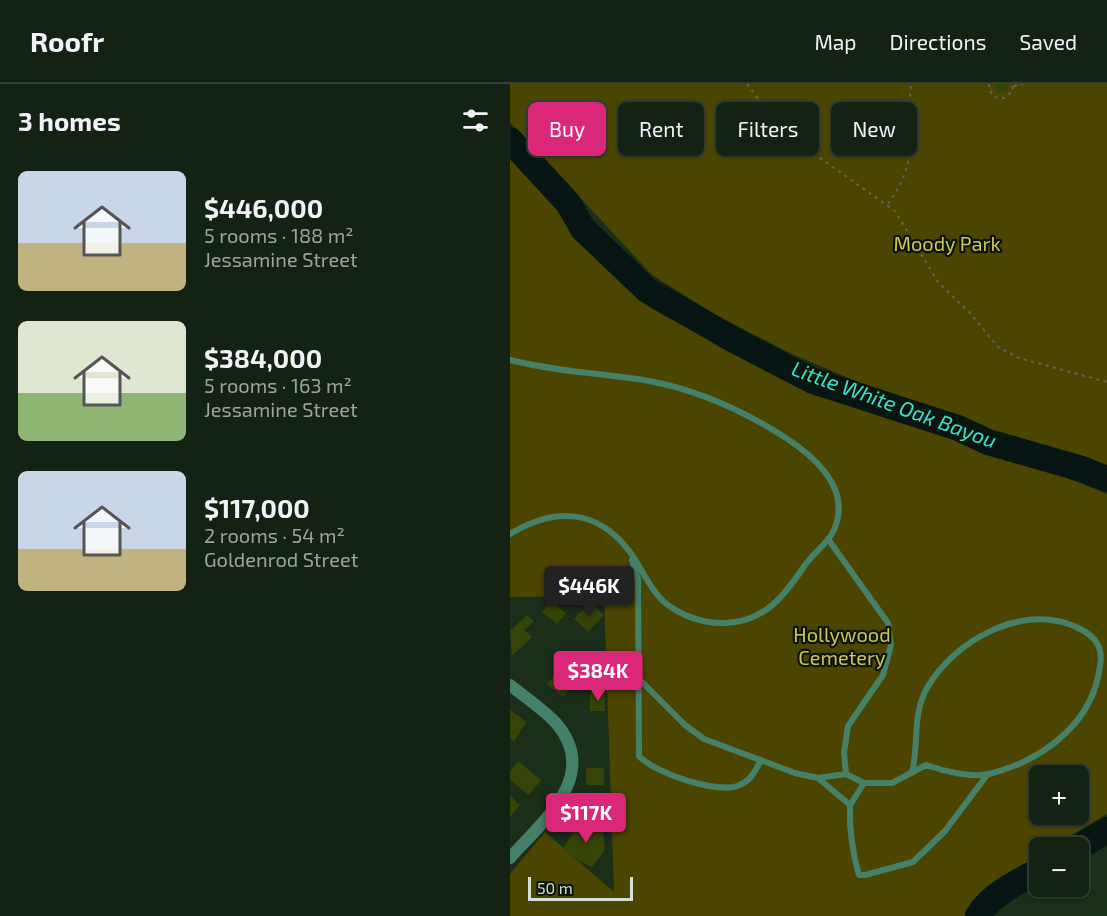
<!DOCTYPE html>
<meta charset="utf-8">
<style>
:root{--surface:#142214;--page:#212f22;--text:#f1f3f6;--muted:#9da4a0;--line:#333f34;--accent:#db2777}
body{margin:0;font-family:"Exo 2",sans-serif;background:var(--page);color:var(--text);height:100vh;display:flex;flex-direction:column;font-size:22px;white-space:nowrap}
*{box-sizing:border-box;margin:0}
p{font-size:20px;color:var(--muted)}
.icon{flex:none;width:33px;height:33px;fill:none;stroke:currentColor;stroke-width:2;stroke-linecap:round;stroke-linejoin:round}
.map{position:relative;flex:1;overflow:hidden}
.panel{display:flex;flex-direction:column;background:var(--surface);width:510px}
.panel>*{flex:none}
.guide{position:absolute;left:18px;top:18px;width:489px;height:54px;display:flex;gap:12px}
.controls{position:absolute;left:519px;top:681px;display:grid;gap:12px}
.controls a{display:grid;place-items:center;width:60px;height:60px;border-radius:9px;background:var(--surface);box-shadow:0 2px 4px #0004,0 0 0 2px var(--line);font-size:30px}
.scale{position:absolute;left:18px;bottom:15px;width:105px;box-sizing:border-box;padding-left:6px;border:3px solid #d3dfd2;border-top:0;font-size:16px;line-height:21px;white-space:nowrap;color:#d3dfd2;-webkit-text-stroke:4px #0b140b;paint-order:stroke}
.price{position:absolute;translate:-50% -51px;padding:0 14px;border-radius:6px;background:var(--accent);color:#fff;font-size:20px;line-height:39px;filter:drop-shadow(0 2px 3px #0008)}
.price::after{content:'';position:absolute;left:50%;top:36px;width:18px;height:14px;margin-left:-9px;background:inherit;clip-path:polygon(0 0,100% 0,50% 100%)}
.price.selected{background:#222;color:#fff}
ul{padding:0;list-style:none}
li{display:flex;align-items:center;gap:18px;height:150px;padding:0 18px}
li span{display:grid;place-items:center;flex:none;width:168px;height:120px;border-radius:9px;color:#555}
li>.icon{margin-inline-start:auto}
span .icon{width:72px;height:72px;fill:#fffc;stroke-width:1}
li b{font-size:26px}
h2{display:flex;justify-content:space-between;align-items:center;height:72px;padding:0 18px;font-size:26px}
.pill{padding:0 21px;border-radius:9px;background:var(--surface);box-shadow:0 2px 4px #0004,0 0 0 2px var(--line);font-size:21px;line-height:54px}
.pill.selected{background:var(--accent);color:#fff}
header{display:flex;align-items:center;gap:36px;box-sizing:border-box;height:84px;padding:0 30px;background:var(--surface);border-bottom:2px solid var(--line)}
header strong{font-size:28px}
nav{display:flex;gap:33px;margin-inline-start:auto;font-size:21px}
main{display:flex;flex:1;min-height:0}
.map>svg:first-child{display:block}
.green{fill:#4c4500;fill-rule:evenodd}
.lines{fill:none;stroke-linecap:round;stroke-linejoin:round}
.river{stroke:#071614;stroke-width:26}
.building{fill:#354507}
.path{stroke:#586958;stroke-width:2;stroke-dasharray:3 4.5;stroke-linecap:butt}
.lane{stroke:#458168;stroke-width:6}
.street{stroke:#458168;stroke-width:12}
.labels{text-anchor:middle;stroke-width:4.5;stroke-linejoin:round;paint-order:stroke}
.park-label{font-size:20px;fill:#d1c552;stroke:#0b140b}
.water-label{font-size:21px;font-style:italic;fill:#37e3d2;stroke:#0b140b}
</style>
<header>
<strong>Roofr</strong>
<nav><a>Map</a><a>Directions</a><a>Saved</a></nav>
</header>
<main>
<section class="panel">
<h2>3 homes<svg class="icon" aria-label="filters" viewBox="0 0 24 24"><path d="M4 7h16M4 17h16"/><circle cx="9" cy="7" r="2"/><circle cx="15" cy="17" r="2"/></svg></h2>
<ul>
<li><span style="background:linear-gradient(#c9d6e8 60%,#c2b280 0)"><svg class="icon" aria-label="home" viewBox="0 0 24 24"><path d="M3 11l9-7 9 7M6 9v11h12V9"/></svg></span><div><b>$446,000</b><p>5 rooms · 188 m²</p><p>Jessamine Street</p></div></li>
<li><span style="background:linear-gradient(#dfe7d0 60%,#8fb573 0)"><svg class="icon" aria-label="home" viewBox="0 0 24 24"><path d="M3 11l9-7 9 7M6 9v11h12V9"/></svg></span><div><b>$384,000</b><p>5 rooms · 163 m²</p><p>Jessamine Street</p></div></li>
<li><span style="background:linear-gradient(#c9d6e8 65%,#c2b280 0)"><svg class="icon" aria-label="home" viewBox="0 0 24 24"><path d="M3 11l9-7 9 7M6 9v11h12V9"/></svg></span><div><b>$117,000</b><p>2 rooms · 54 m²</p><p>Goldenrod Street</p></div></li>
</ul>
</section>
<div class="map">
<svg width="597" height="832" viewBox="0 0 597 832">
<rect width="100%" height="100%" fill="#1a2e1a"/>
<g class="green">
<polygon points="0,0 597,0 597,384 516,359 350,299 280,269 206,231 142,191 0,38"/>
<path d="M0,73c45,45 80,99 128,141 16,15 40,24 59,34 128,73 275,106 410,162v320l-56,33 -11,1 -1,6 -64,47 -8,15h-457v-42l35,-42 69,60 -10,-296 -94,1zM530,692h38v38h-38z"/>
</g>
<g class="lines">
<g class="river">
<polyline points="0,56 58,119 73,145 137,206 222,255 303,297 448,344 478,358 572,385 597,395"/>
<polyline points="568,764 597,746"/>
<path d="M468,832c12,-21 41,-35 62,-46"/>
</g>
</g>
<g class="building">
<polygon points="484,0 499,0 498,6 493,9 487,9"/>
<polygon points="41,517 56,529 47,540 32,528"/>
<polygon points="80,518 94,531 78,548 64,535"/>
<polygon points="17,531 24,537 14,546 22,553 2,572 0,547"/>
<polygon points="61,571 77,584 53,613 37,600"/>
<rect x="80" y="608" width="15" height="19"/>
<polygon points="0,626 17,638 4,657 0,654"/>
<polygon points="8,677 31,696 19,711 0,696 0,687"/>
<rect x="76" y="684" width="18" height="17"/>
<polygon points="0,712 10,721 0,733"/>
<polygon points="77,735 93,748 95,766 82,783 69,777 53,764 67,743"/>
</g>
<g class="lines">
<g class="path">
<polyline points="237,0 272,47 385,127 428,198 460,229 488,263 509,274 597,298"/>
<polyline points="479,0 479,5 484,13 494,14 502,8 503,0"/>
<polyline points="504,2 513,0"/>
<path d="M378,120c33,-45 18,-71 23,-120"/>
</g>
<g class="lane">
<path d="M0,276c46,12 92,13 139,21 49,9 95,30 137,57 32,21 68,54 46,96 -7,11 -19,20 -27,31 -20,30 -40,57 -80,58 -22,1 -46,-8 -62,-22 -14,-13 -22,-34 -33,-49 -33,-44 -76,-45 -120,-18"/>
<polyline points="318,455 378,539 381,561 373,591 338,642 334,669 336,690"/>
<path d="M122,476l6,19 1,177c15,17 80,39 101,29 11,-5 16,-15 21,-25"/>
<path d="M128,594l47,47 19,14 91,34 23,5 28,-4 18,9h28l34,-18c17,6 45,13 63,9 49,-12 98,-46 109,-97 2,-10 5,-22 0,-32 -5,-10 -15,-15 -24,-19 -53,-23 -121,16 -147,62 -15,26 -8,56 -15,84"/>
<path d="M308,694l32,27c-1,25 2,46 9,70h6l48,-13 32,-31 42,-56"/>
<polyline points="340,721 354,699"/>
</g>
<path class="street" d="M0,601c15,12 33,24 46,38 45,52 -13,98 -46,135"/>
</g>
<g class="labels">
<g class="park-label">
<text x="437" y="167">Moody Park</text>
<text x="332" y="558">Hollywood<tspan x="332" dy="23">Cemetery</tspan></text>
</g>
<g class="water-label">
<text transform="translate(384 321) rotate(20)" y="7">Little White Oak Bayou</text>
</g>
</g>
</svg>
<div class="controls">
<a>+</a>
<a>−</a>
</div>
<div class="scale">50 m</div>
<b class="price selected" style="left:79px;top:533px">$446K</b>
<b class="price" style="left:88px;top:618px">$384K</b>
<b class="price" style="left:76px;top:760px">$117K</b>
<div class="guide">
<a class="pill selected">Buy</a>
<a class="pill">Rent</a>
<a class="pill">Filters</a>
<a class="pill">New</a>
</div>
</div>
</main>
